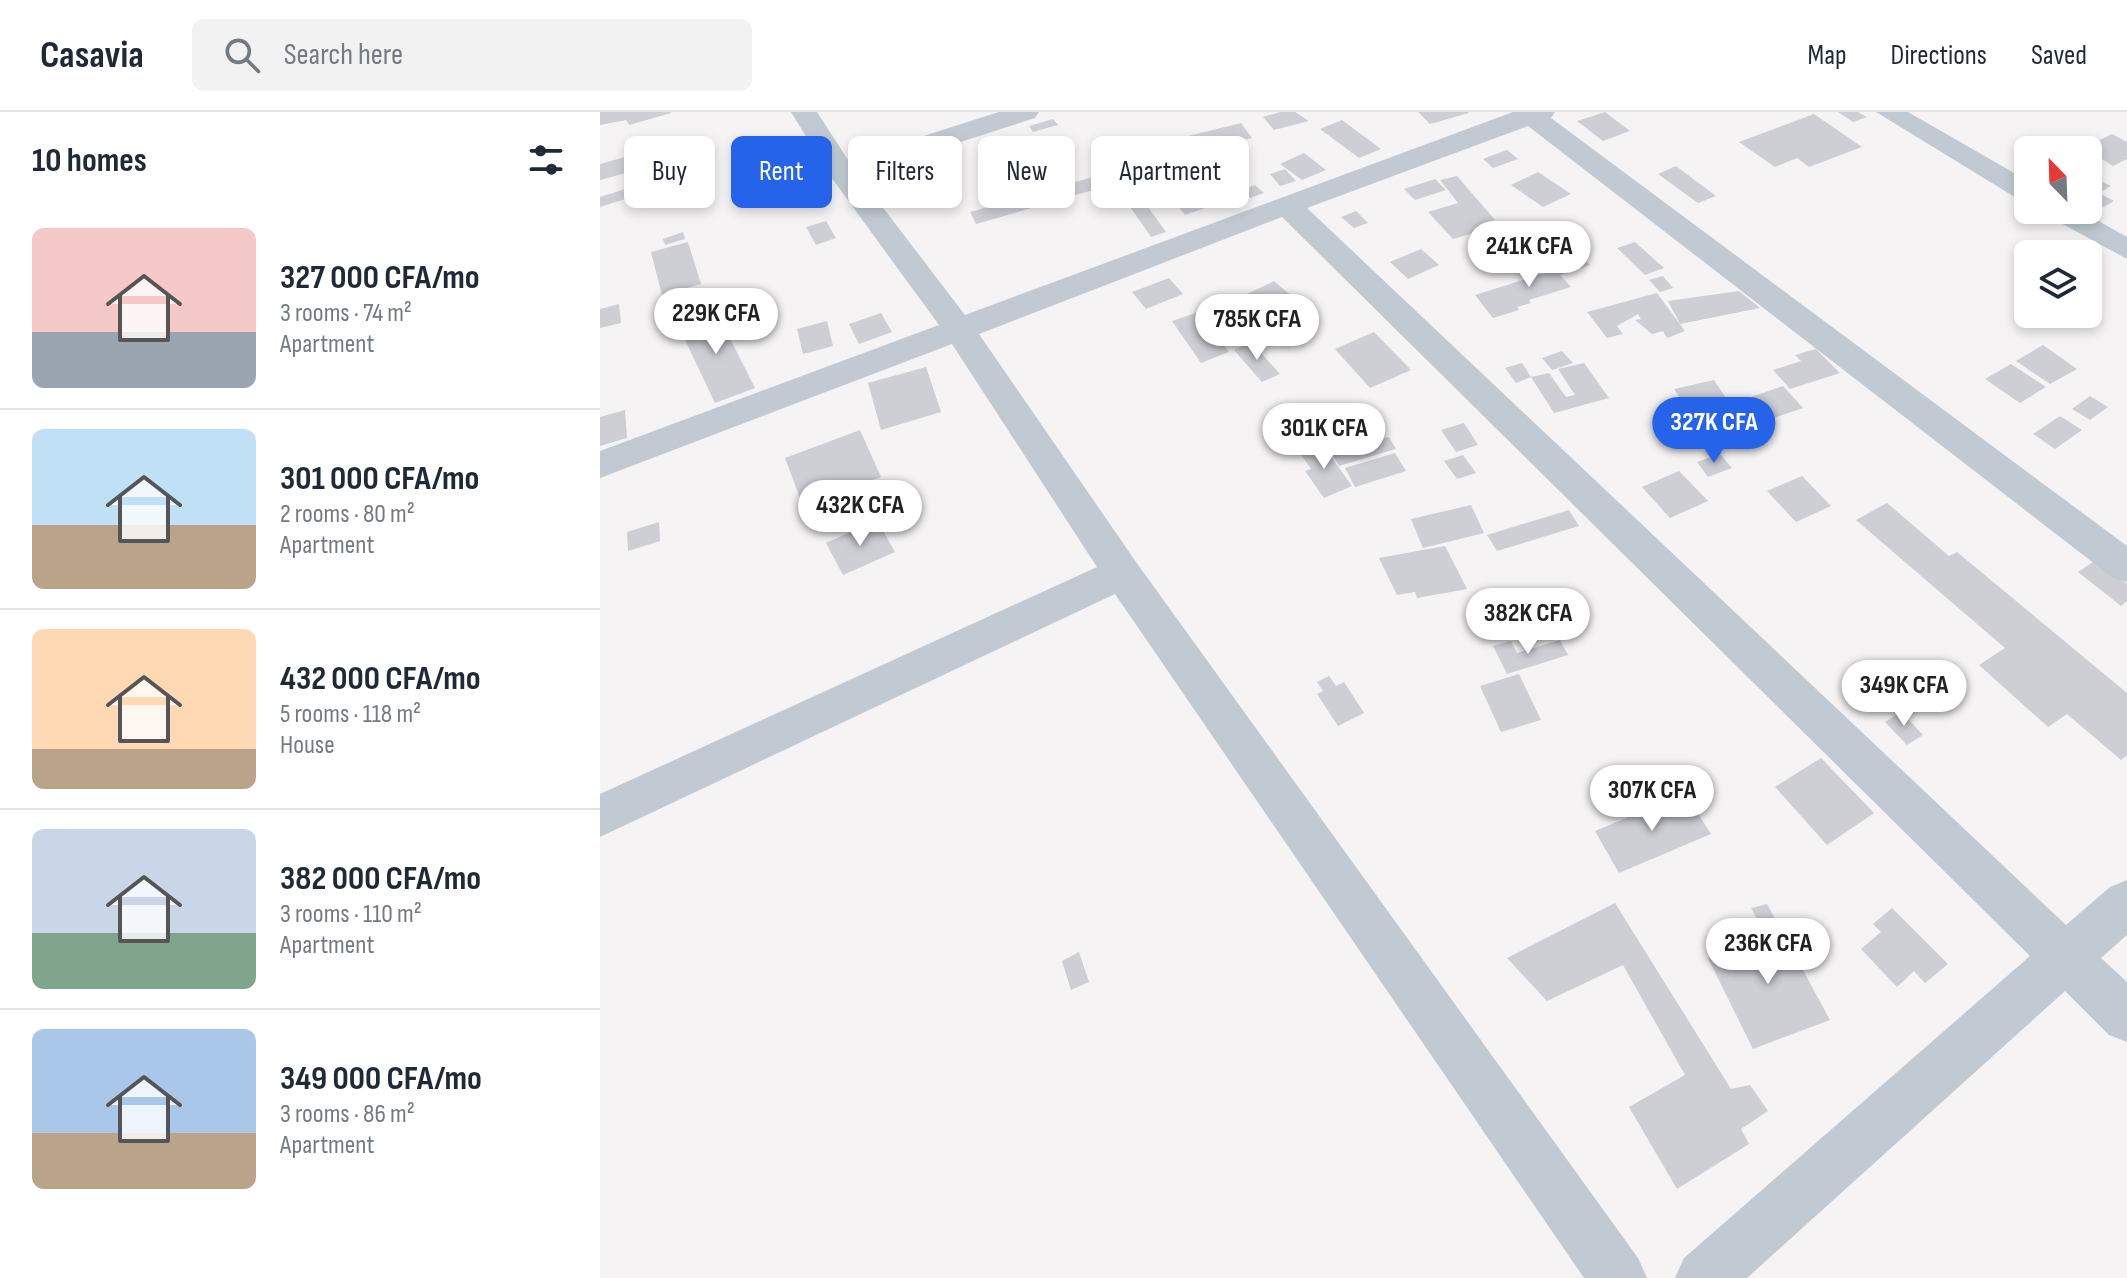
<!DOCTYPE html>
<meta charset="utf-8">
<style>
:root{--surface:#fff;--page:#f2f2f3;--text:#1f2937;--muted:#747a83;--line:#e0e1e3;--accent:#2563eb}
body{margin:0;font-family:"Sofia Sans Condensed",sans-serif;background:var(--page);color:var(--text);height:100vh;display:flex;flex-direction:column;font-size:30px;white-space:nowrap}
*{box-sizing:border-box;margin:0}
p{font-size:26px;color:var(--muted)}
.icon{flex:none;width:44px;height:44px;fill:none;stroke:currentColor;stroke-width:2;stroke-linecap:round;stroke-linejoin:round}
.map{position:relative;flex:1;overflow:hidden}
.side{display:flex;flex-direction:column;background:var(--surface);width:600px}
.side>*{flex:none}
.top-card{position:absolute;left:24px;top:24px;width:760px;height:72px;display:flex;gap:16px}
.needle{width:52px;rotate:337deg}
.buttons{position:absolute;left:1414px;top:24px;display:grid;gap:16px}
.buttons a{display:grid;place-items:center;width:88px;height:88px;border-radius:12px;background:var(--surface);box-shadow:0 4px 12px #0003;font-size:40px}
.price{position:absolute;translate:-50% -68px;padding:0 18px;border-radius:28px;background:#fff;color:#222;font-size:26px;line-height:52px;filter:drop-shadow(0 2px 4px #0008)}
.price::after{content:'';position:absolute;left:50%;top:48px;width:24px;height:18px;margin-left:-12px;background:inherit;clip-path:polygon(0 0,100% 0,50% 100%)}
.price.current{background:var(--accent);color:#fff}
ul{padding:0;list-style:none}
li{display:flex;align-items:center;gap:24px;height:200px;padding:0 32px}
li+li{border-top:2px solid var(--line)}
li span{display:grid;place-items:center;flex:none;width:224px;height:160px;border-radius:12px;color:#555}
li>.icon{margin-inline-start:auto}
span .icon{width:96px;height:96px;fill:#fffc;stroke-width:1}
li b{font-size:34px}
h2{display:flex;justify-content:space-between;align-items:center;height:96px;padding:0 32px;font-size:34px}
.tag{padding:0 28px;border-radius:12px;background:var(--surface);box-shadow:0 4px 12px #0003;font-size:28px;line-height:72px}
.tag.current{background:var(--accent);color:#fff}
header{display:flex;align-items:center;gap:48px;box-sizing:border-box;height:112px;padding:0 40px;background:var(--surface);border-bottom:2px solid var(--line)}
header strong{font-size:38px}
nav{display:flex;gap:44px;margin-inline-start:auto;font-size:28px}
.search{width:560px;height:72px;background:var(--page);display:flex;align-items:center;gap:20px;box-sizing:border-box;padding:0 28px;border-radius:12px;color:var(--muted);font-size:30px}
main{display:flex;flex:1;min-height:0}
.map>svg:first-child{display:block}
.building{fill:#cdcfd5}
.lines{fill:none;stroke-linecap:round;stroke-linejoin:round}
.minor{fill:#c1cad2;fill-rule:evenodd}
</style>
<header>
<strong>Casavia</strong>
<div class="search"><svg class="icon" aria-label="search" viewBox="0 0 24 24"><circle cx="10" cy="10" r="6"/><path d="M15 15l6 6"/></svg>Search here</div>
<nav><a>Map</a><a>Directions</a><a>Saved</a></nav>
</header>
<main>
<section class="side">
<h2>10 homes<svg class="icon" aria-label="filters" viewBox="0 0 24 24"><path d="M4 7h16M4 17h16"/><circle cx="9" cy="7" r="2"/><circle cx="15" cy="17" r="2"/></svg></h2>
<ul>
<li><span style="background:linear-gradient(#f6c9c9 65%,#9aa5b1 0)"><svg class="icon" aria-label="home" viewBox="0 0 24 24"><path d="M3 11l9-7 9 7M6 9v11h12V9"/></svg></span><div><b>327 000 CFA/mo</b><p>3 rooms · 74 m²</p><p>Apartment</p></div></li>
<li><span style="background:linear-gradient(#bfe0f5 60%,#b9a48a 0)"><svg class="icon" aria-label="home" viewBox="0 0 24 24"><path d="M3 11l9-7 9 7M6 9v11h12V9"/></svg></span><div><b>301 000 CFA/mo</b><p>2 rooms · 80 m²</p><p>Apartment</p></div></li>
<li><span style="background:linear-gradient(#ffd9b3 75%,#b9a48a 0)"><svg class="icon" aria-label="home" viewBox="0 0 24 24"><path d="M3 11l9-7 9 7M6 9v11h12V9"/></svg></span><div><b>432 000 CFA/mo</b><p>5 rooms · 118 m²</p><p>House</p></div></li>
<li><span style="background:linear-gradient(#c9d6e8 65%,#7fa58c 0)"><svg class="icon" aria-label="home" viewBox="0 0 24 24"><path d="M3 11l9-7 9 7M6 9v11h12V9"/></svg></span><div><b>382 000 CFA/mo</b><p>3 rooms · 110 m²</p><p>Apartment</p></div></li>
<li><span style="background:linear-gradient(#a9c7e8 65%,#b9a48a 0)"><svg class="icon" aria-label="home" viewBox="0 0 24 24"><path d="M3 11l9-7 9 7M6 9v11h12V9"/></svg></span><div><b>349 000 CFA/mo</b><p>3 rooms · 86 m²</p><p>Apartment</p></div></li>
</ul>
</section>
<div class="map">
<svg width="1527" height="1166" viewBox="0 0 1527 1166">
<rect width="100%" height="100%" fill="#f5f3f3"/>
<g class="building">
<polygon points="0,0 70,0 71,1 29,13 26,8 0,13"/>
<polygon points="680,0 695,0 709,9 674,18 663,5"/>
<polygon points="818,0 868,0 869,1 830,12"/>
<polygon points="1005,0 1030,19 1003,29 977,9"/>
<polygon points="1238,0 1258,0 1267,5 1253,10"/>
<polygon points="1214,2 1262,35 1209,55 1197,46 1175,55 1139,30"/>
<polygon points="453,7 458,13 433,20 429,14"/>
<polygon points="742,8 781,37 759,46 720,17"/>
<polygon points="641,11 652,26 545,53 539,42 572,34 568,29"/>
<polygon points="1512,22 1527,30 1527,47 1513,54 1488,38 1480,38"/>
<polygon points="565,27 568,33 537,40 534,33"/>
<polygon points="907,38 918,47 893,56 883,47"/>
<polygon points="43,40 48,55 0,68 0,52"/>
<polygon points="704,41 726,58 702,68 680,52"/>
<polygon points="581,51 617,92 585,103 550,61"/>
<polygon points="545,54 557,73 519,83 509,63"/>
<polygon points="1076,54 1116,84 1098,91 1058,62"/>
<polygon points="196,57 201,68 178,75 173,64"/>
<polygon points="685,57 696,69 680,74 670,62"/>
<polygon points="938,60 971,82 943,95 911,73"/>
<polygon points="503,62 511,73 472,84 466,73"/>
<polygon points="164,64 170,74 151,80 145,70"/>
<polygon points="857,64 895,108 879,113 884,118 853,127 828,100 858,91 840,68"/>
<polygon points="1495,66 1511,74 1499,81 1514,89 1503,95 1488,87 1488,69"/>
<polygon points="57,67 61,76 0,95 0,85"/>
<polygon points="835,67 846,78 815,88 804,77"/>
<polygon points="655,73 664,81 650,86 642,78"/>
<polygon points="418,74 422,81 401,87 398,80"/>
<polygon points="435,82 442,93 376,112 370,100"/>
<polygon points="543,88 566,120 551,125 528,92"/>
<polygon points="756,99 768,111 754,116 741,105"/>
<polygon points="226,109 236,126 216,133 206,115"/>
<polygon points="902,110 921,127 903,134 884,118"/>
<polygon points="83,120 85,127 65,133 63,127"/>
<polygon points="88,130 101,172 62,183 51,140"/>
<polygon points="1035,130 1064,156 1045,163 1017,136"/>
<polygon points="821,137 839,153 808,167 790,150"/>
<polygon points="981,144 990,153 960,163 971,175 929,188 931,191 917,195 919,198 893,206 875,183 955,158 952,153"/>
<polygon points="939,147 949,156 934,162 924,152"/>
<polygon points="1063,164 1073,176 1060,180 1049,168"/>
<polygon points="569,166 583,182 546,197 532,180"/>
<polygon points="674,169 708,198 673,216 639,186"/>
<polygon points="1139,179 1160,196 1080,212 1068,189"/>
<polygon points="1057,181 1085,219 1067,226 1063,219 1052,222 1035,208 1041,207 1038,202 1017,214 1023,222 1007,226 987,200"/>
<polygon points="19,192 21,211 0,216 0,197"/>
<polygon points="115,197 155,276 115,291 77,211"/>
<polygon points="599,200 629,240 601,251 572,209"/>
<polygon points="281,201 292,220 259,232 249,212"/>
<polygon points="227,209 233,234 203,242 197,217"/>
<polygon points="774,220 811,258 770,276 735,237"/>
<polygon points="651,230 680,262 662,270 634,238"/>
<polygon points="1443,233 1477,257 1450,272 1416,249"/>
<polygon points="1216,237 1240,261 1190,277 1173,258 1201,249 1195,243"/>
<polygon points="962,239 973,251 952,258 942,246"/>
<polygon points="922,251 931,265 916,271 905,256"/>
<polygon points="984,251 1009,286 954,301 931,265 949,261 966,285 975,283 958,257"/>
<polygon points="1411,252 1446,275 1420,291 1385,267"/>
<polygon points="326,255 341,300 281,318 268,271"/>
<polygon points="1114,268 1130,292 1091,301 1074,277"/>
<polygon points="1183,274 1203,296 1156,312 1137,290"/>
<polygon points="1490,284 1508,295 1490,308 1472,297"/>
<polygon points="25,298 27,326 0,334 0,305"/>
<polygon points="1118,298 1129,310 1108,318 1097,306"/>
<polygon points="1460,304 1482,318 1455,337 1433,322"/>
<polygon points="864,311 878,333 856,340 841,318"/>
<polygon points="260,318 281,365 203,394 185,346"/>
<polygon points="789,325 796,337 739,354 732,341"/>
<polygon points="721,331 752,374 724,386 705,359 711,357 699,340"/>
<polygon points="795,341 806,359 755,375 745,356"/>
<polygon points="1120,342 1132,356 1108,365 1097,350"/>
<polygon points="863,343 876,361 857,367 844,349"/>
<polygon points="1079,359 1108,389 1070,406 1042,375"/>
<polygon points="1202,364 1231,394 1196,410 1167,379"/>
<polygon points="1287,391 1349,444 1357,440 1527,581 1527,643 1521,648 1467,602 1448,615 1379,553 1405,536 1256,408"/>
<polygon points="871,393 884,421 823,436 811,407"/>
<polygon points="969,398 979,414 897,439 887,423"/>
<polygon points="277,408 295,440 243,463 226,431"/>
<polygon points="59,410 60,429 28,439 27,420"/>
<polygon points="845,434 867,477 817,486 815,480 797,483 779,446"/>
<polygon points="1496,448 1527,472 1527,489 1521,494 1478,460"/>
<polygon points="960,528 968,543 907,562 893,534 911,529 917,541"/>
<polygon points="919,562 941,608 901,620 880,574"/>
<polygon points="729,564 736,574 744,570 764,601 738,614 717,582 723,579 717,570"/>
<polygon points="1301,600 1323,623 1307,633 1285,610"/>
<polygon points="1221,646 1274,701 1227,733 1175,675"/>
<polygon points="1085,682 1111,722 1019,761 995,719"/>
<polygon points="1015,791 1131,977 1150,973 1168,999 1141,1017 1149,1032 1077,1077 1029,995 1085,963 1023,853 947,889 907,846"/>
<polygon points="1167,792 1230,908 1153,937 1108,846 1167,825 1151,796"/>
<polygon points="1292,796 1348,852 1325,871 1314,859 1297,875 1261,837 1281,820 1273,812"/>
<polygon points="479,840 489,870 471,878 462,849"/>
</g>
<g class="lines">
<g class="minor">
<polygon points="191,0 217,0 248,48 399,0 439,0 435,6 258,63 365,203 913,0 955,0 951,6 1527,434 1527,470 1513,466 928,14 707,96 1466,813 1510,775 1527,768 1527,823 1501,846 1527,870 1527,930 1509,923 1465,879 1147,1166 1075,1166 1084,1146 1430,844 682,105 379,222 536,450 1038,1146 1047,1166 984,1166 515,482 0,725 0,682 497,455 352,232 0,366 0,339 339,213 231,65"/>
<polygon points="1276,0 1308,0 1428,69 1428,90 1418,87"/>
<polygon points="1443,98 1479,98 1527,125 1527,147 1448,104"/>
</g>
</g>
</svg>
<div class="buttons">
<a><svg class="needle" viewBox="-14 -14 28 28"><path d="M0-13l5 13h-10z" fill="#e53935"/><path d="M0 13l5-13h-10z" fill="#747a83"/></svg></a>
<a><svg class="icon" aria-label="layers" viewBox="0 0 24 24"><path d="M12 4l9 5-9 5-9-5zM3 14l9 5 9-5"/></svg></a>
</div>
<b class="price" style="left:929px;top:177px">241K CFA</b>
<b class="price" style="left:116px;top:244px">229K CFA</b>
<b class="price" style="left:657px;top:250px">785K CFA</b>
<b class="price current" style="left:1114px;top:353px">327K CFA</b>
<b class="price" style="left:724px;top:359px">301K CFA</b>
<b class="price" style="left:260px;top:436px">432K CFA</b>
<b class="price" style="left:928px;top:544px">382K CFA</b>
<b class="price" style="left:1304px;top:616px">349K CFA</b>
<b class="price" style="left:1052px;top:721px">307K CFA</b>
<b class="price" style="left:1168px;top:874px">236K CFA</b>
<div class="top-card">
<a class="tag">Buy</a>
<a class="tag current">Rent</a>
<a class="tag">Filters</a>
<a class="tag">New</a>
<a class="tag">Apartment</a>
</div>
</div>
</main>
